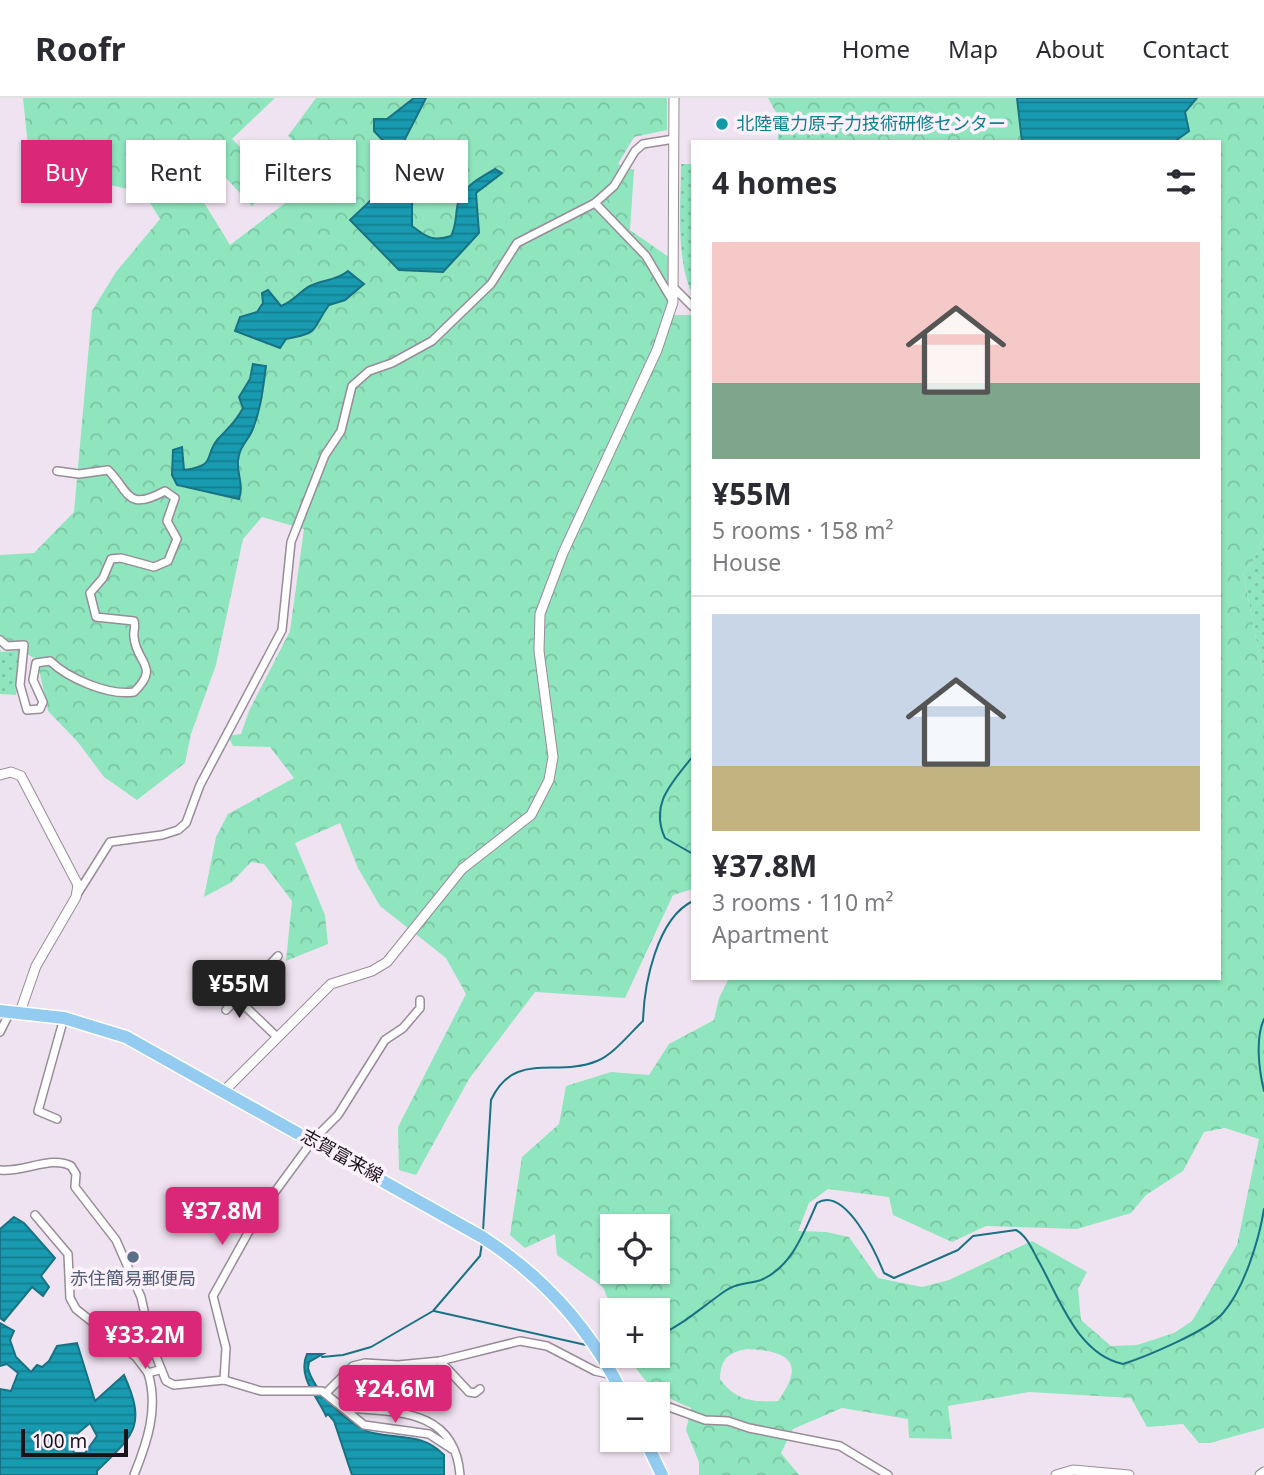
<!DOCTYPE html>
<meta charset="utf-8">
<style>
:root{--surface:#fff;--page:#f2f2f3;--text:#2b2b33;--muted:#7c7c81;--line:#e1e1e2;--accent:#db2777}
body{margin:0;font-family:"Noto Sans","Noto Sans JP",sans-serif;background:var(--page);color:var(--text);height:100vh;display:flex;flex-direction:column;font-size:26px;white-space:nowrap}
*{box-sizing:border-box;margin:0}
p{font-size:23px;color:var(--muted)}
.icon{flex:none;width:38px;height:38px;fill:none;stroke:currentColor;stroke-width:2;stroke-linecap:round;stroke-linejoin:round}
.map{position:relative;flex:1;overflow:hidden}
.panel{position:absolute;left:691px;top:42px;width:530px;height:840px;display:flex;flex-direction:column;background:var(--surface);border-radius:0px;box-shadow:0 2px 5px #0004}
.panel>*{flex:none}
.hud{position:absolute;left:21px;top:42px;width:565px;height:63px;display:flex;gap:14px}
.controls{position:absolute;left:600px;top:1116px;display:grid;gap:14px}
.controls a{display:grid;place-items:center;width:70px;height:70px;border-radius:0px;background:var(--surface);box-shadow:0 2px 5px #0004;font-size:35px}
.scale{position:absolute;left:21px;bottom:18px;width:107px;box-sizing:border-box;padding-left:7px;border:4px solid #191419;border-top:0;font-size:19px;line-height:24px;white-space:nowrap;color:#191419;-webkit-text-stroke:5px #fdf1fe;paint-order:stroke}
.price{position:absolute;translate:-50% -60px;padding:0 16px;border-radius:7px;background:var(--accent);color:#fff;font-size:23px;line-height:46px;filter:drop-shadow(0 2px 4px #0008)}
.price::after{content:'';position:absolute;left:50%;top:42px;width:21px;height:16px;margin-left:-10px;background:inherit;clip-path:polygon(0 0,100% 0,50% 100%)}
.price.active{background:#222;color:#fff}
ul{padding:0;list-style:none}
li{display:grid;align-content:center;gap:14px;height:371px;padding:0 21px}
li+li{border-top:2px solid var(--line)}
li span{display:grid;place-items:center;height:217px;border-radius:0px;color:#555}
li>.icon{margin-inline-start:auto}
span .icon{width:126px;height:126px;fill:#fffc;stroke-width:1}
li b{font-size:30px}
h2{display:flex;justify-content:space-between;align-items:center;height:84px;padding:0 21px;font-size:30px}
.pill{padding:0 24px;border-radius:0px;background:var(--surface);box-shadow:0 2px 5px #0004;font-size:24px;line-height:63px}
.pill.active{background:var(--accent);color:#fff}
header{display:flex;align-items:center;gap:42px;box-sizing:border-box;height:98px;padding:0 35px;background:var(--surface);border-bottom:2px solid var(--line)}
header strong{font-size:33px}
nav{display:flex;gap:38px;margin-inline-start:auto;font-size:24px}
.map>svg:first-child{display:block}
.green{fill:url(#green-dots)}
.forest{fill:url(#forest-crowns);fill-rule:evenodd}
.water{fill:url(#water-rules);stroke:#187283;stroke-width:2;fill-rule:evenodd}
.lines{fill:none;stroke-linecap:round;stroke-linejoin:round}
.stream{stroke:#187283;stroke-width:2}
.minor-casing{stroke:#988c99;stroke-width:10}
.tertiary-casing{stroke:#988c99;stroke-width:11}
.primary-casing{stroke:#fff;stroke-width:15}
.minor{stroke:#fff;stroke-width:7}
.tertiary{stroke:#fff;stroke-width:9}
.primary{stroke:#94cbf0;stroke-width:12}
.culture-dot{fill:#0f9aa8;stroke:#fdf1fe;stroke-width:2.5}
.service-dot{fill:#5c6f8a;stroke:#fdf1fe;stroke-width:2.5}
.labels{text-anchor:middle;stroke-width:7;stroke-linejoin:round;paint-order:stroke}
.culture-label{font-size:18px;fill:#0d838f;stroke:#fdf1fe;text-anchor:start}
.street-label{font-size:18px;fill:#191419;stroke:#fdf1fe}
.service-label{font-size:18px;fill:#4e5e75;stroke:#fdf1fe}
</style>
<header>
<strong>Roofr</strong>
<nav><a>Home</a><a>Map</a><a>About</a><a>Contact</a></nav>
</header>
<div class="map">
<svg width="1264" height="1377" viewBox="0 0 1264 1377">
<defs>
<pattern id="green-dots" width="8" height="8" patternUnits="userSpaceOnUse" patternTransform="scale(1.75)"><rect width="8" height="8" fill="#8fe5bd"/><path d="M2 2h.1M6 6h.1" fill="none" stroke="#7bc4a2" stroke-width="1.8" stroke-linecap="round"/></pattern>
<pattern id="forest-crowns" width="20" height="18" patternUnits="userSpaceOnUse" patternTransform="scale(1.75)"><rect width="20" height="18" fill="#8fe5bd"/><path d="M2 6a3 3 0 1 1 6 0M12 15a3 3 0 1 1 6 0" fill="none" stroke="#7bc4a2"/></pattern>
<pattern id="water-rules" width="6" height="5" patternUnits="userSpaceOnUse" patternTransform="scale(1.75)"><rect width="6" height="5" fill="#189bb1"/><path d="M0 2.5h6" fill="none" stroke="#157d8f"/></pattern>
</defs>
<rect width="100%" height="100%" fill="#f0e3f1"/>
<g class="green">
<path d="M782,16c26,25 37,12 67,9l-4,19h-67v-26z"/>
<path d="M681,66h12v132c-18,-39 -12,-90 -12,-132z"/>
<polygon points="1264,439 1264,581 1243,474 1252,465"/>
<polygon points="0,551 1,554 23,552 16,597 0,596"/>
</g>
<g class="forest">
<polygon points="23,0 275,0 232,41 267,77 262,97 252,108 213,66 192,85 230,147 326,74 288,38 316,0 667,0 667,32 634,39 618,66 634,72 630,132 673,162 672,217 693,217 693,791 673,797 625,900 535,894 469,981 416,1077 399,1072 398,1029 466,896 446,860 380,808 358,770 340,725 295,745 325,817 328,846 286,863 292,803 264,766 251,764 232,784 204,799 216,739 228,716 294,680 270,649 233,648 228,638 241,636 249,613 290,533 304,431 262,419 243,441 216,567 191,636 185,665 137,702 104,679 77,643 48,613 37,562 0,538 0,457 34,455 74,414 92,213 116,174 160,121 144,95 30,68"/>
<polygon points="768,0 1017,0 1022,44 845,44 849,25 804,34 783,17 778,18"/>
<path d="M1196,0h68v439l-12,26 -9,9 21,107v749l-54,15h-11l-16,-19 -36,3 -16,-29 -102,-6 -81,14 4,33 -43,-1 -1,-19 -66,-11 -49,21 -12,24 18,22h-100v-13l-13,-32 5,-22c-28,-12 -49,-23 -61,-52h28v-45h-45l-10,-24 -46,-32 -2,-21 -30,14 -15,-13 12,-78 37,-33 7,-38 45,-14 38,3 20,-31 45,-24 5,-22 10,-20h491v-836h-46l15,-11 -4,-19zM1225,1030l34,11 -22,106 -45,76 -18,12 -37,12 -26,1 -30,-26 -3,-31 9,-17 -55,-31 -83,39 -27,7 -44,-9 -29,-41 -23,-5 -28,-1 11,-28 19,-14 61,8 4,18 59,27 34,-16 91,3 54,-16 15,-18 37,-24 21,-39zM612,1129h46v45h-46zM747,1251c42,2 59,13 31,52 -26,1 -42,0 -58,-22 1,-20 7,-26 27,-30z"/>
</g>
<g class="water">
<path d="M414,0h12l-21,41 1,22 6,21v44c14,11 21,16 39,10 6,-11 4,-21 7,-33 4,-16 23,-26 37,-34l7,4 -26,20 3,40 -36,39 -44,-2 -49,-50 38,-36 -1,-39 -13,-14v-12h13z"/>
<polygon points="1017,0 1197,0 1185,14 1189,33 1174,44 1022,44"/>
<path d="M348,173l16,13 -19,16 -16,5c-19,26 -8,28 -43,34l-6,9 -45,-17 5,-14 17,-5 6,-9 -1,-10 6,-3 13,16c12,-4 18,-14 29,-20 14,-7 26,-5 38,-15z"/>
<path d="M253,266l13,2c-3,22 -5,44 -14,65 -5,11 -13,16 -14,30 -1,13 6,25 1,38l-62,-14 -5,-10 1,-25 9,-3 2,23c34,-5 19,-13 34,-31 10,-11 18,-17 25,-31l-4,-11 11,-18z"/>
<polygon points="14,1119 24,1125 55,1160 41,1178 49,1189 43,1198 32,1189 4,1223 0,1220 0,1131"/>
<path d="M0,1225l14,8 -4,9 6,17 15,15 6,-7 5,2 7,-6 8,-15 20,-3 18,58 29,-26c23,51 10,60 -27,96v4h-97v-86l11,2 7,-18 -11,-9 -7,2zM90,1325l7,13 -12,17h-11l-3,-14z"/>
<path d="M307,1256h16l-14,8 -1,6c5,22 43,60 65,65 27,6 50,0 71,22v20h-92l-18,-54 -6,-7 -2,2c-9,-20 -29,-39 -19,-62z"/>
</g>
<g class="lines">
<g class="stream">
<path d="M693,658c-20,26 -44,47 -28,82l28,16"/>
<path d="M1264,921c-9,20 -5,51 0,72"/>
<path d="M483,1133l8,-131c23,-50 65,-22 106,-39 16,-6 33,-28 46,-40 1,-37 14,-103 50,-120"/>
<polyline points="434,1213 586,1247"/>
<path d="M658,1238c26,-12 44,-29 67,-45 10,-8 24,-7 36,-11 31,-13 43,-48 56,-77 28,-18 59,50 67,70l10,5 64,-28 15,-14 43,-6c11,6 16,19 22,30 21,37 39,94 85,104 22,-7 85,-33 100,-51 21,-24 36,-73 41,-104"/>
<polyline points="598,1246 612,1244"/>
<polyline points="322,1259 343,1257 371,1249 433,1213 480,1158 482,1145"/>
</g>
<defs>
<g id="minor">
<polyline points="595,105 646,158 672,202"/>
<polyline points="674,190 693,209"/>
<path d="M0,542l7,6 17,-1 -4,40 7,25 13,-1 3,-7 -10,-22 3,-17 14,-2c18,17 58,35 84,31 27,-26 2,-29 0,-55 -1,-7 2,-9 0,-16l-38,-4 -6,-24 13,-15 8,-19 10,-1 33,9 14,-6 9,-22 -10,-18 8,-23 -10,-7c-39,21 -35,1 -57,-21l-29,4 -22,-3"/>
<polyline points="78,795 110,744 162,737 178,732 186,725 200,687 282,532 291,444 325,357 341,333 352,288 369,273 392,265 432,243 491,186 517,145 595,105 614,88 635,53 643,46 674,41"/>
<polyline points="221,885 277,939"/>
<polyline points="226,912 278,858"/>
<polyline points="0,934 10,914"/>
<polyline points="57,1021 38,1013 64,920"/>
<path d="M0,1072c23,3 51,-15 71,-4l5,8 -1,13 41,53 25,57 11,49 14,35 8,4 50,-5 37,11h61l42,34 65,9 23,15"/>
<polyline points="35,1117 68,1156 70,1200 76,1211 136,1259 148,1275 159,1272"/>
<polyline points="440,1263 469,1294 475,1295 480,1291"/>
<polyline points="224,1282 226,1250 213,1198 258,1117 313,1042 338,1017 385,942 403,930 420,910 420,902"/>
<polyline points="326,1295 353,1268 365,1265 398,1267 440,1263 520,1243 547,1248 595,1273 612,1277"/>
<polyline points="623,1296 645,1297"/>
<polyline points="658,1305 705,1322 728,1323 749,1330 840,1348 888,1377"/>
<path d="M344,1310c51,4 111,0 116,67"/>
<path d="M134,1377c13,-32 25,-67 14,-102"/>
</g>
<g id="tertiary">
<polyline points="0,677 11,674 21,678 78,787 76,799 36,868 20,914"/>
<polyline points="225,992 331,886 372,873 387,864 462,771 531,717 549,682 553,659 539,553 540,516 563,455 657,252 673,204 674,0"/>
<polyline points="1056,1377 1073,1372 1129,1377"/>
<polyline points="1260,1377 1264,1374"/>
</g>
<g id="primary">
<path d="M0,913l64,7 62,19 356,200c62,40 109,92 141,158"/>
<polyline points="645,1342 662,1377"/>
</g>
</defs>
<use href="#minor" class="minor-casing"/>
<use href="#tertiary" class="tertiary-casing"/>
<use href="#primary" class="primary-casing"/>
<use href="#minor" class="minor"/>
<use href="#tertiary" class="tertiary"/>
<use href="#primary" class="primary"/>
</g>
<circle class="culture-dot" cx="722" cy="26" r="7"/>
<circle class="service-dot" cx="133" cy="1159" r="7"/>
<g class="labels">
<g class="culture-label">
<text x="736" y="32">北陸電力原子力技術研修センター</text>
</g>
<g class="street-label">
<text transform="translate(342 1058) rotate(29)" y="6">志賀富来線</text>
</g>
<g class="service-label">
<text x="133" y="1187">赤住簡易郵便局</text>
</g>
</g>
</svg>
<div class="controls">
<a><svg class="icon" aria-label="locate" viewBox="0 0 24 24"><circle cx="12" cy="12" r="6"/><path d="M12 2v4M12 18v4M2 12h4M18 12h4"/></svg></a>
<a>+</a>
<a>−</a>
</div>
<div class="scale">100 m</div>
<b class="price active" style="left:239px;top:922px">¥55M</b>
<b class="price" style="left:222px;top:1149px">¥37.8M</b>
<b class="price" style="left:145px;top:1273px">¥33.2M</b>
<b class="price" style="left:395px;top:1327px">¥24.6M</b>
<div class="hud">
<a class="pill active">Buy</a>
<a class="pill">Rent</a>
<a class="pill">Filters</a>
<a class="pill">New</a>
</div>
<section class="panel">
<h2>4 homes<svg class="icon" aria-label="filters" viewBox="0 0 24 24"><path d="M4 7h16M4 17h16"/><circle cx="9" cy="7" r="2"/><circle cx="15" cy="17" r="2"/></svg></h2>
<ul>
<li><span style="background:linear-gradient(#f6c9c9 65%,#7fa58c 0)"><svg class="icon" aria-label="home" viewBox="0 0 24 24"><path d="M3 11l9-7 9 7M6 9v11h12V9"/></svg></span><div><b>¥55M</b><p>5 rooms · 158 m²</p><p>House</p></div></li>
<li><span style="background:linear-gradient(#c9d6e8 70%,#c2b280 0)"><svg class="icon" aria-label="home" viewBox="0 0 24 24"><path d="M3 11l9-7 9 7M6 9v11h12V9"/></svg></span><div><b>¥37.8M</b><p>3 rooms · 110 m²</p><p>Apartment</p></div></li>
</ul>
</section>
</div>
